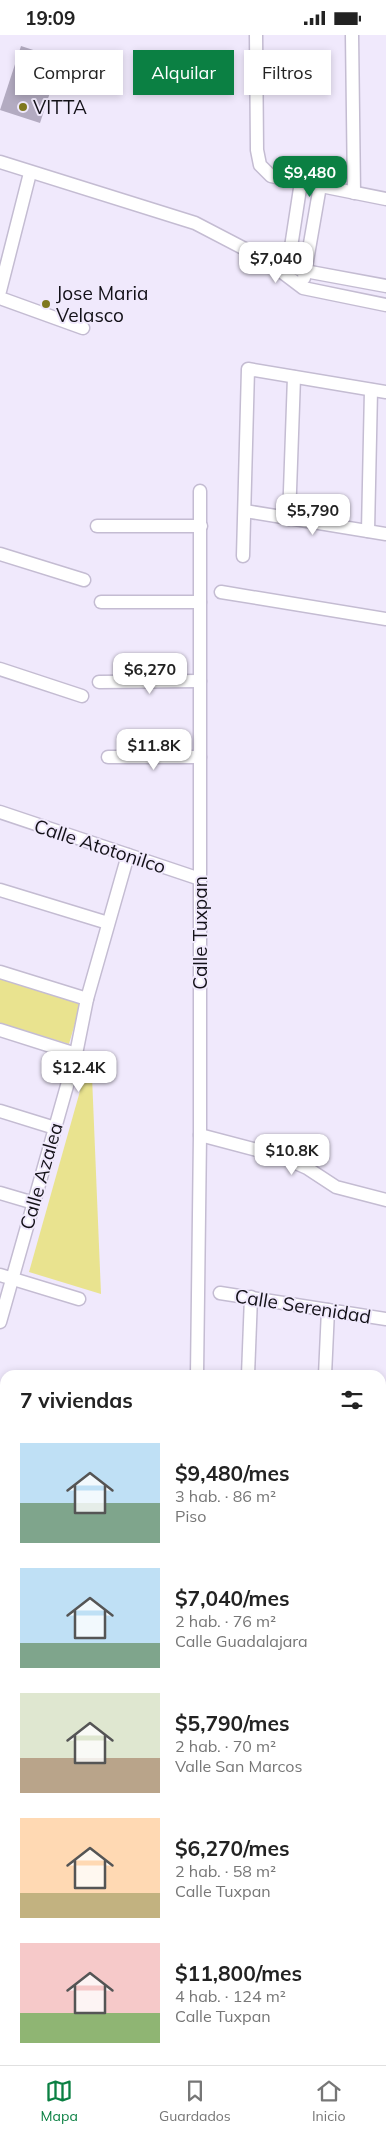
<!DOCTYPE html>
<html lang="es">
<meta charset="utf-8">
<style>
:root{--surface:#fff;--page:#f6f6f6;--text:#222;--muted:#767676;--line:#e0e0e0;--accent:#0b8043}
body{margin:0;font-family:Mulish,sans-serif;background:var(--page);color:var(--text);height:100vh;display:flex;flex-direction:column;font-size:19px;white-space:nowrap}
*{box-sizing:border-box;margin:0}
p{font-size:16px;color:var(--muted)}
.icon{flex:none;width:28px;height:28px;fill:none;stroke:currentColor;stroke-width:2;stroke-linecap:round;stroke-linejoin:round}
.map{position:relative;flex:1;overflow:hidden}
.details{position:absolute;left:0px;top:1335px;width:386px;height:695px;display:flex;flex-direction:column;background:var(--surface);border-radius:15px 15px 0 0;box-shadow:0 2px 8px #0003}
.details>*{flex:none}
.hud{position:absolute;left:15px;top:15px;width:356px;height:45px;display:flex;gap:10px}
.price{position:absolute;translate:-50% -42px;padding:0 11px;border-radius:10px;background:#fff;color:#222;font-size:16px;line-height:32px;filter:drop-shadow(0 1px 2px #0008)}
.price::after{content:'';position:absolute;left:50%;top:30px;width:15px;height:11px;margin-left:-8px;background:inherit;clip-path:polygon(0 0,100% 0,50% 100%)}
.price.on{background:var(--accent);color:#fff}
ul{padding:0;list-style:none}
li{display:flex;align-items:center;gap:15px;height:125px;padding:0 20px}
li span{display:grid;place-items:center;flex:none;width:140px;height:100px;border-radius:0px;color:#555}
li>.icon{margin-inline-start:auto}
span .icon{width:60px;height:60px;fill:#fffc;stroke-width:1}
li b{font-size:21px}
h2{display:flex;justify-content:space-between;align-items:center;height:60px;padding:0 20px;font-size:21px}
.tag{padding:0 18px;border-radius:0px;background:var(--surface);box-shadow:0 2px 8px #0003;font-size:18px;line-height:45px}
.tag.on{background:var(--accent);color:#fff}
.status{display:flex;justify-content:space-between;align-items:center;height:35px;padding:0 25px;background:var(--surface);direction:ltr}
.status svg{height:14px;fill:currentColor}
.tabs{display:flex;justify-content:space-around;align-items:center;height:70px;border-top:1px solid var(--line);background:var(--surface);font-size:14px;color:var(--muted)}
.tabs a{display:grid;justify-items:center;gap:2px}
.tabs .on{color:var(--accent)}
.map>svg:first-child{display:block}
.green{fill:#e9e38f}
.building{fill:#b3abc1}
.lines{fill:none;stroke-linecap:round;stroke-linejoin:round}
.service-casing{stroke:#c4bcd2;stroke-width:9}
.minor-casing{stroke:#c4bcd2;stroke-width:15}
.primary-casing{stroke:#c4bcd2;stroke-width:21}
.service{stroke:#fff;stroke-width:6}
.minor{stroke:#fff;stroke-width:12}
.primary{stroke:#fff;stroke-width:19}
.poi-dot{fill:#7f781e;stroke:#f0e9fc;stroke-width:2}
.labels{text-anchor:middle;stroke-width:4;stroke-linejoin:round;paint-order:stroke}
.poi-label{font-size:19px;fill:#131118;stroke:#f0e9fc;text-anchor:start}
.street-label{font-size:19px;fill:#131118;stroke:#f0e9fc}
</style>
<div class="status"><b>19:09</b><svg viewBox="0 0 49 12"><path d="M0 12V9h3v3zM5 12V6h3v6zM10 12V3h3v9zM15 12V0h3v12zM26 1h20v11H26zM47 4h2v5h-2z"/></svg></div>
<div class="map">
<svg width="386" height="2030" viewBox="0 0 386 2030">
<rect width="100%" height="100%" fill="#f0e9fc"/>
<g class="green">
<polygon points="0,943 81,968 69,1009 0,988"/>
<polygon points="91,1017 101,1259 29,1237"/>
</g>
<polygon class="building" points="21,11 61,24 40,88 0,75"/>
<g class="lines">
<defs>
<g id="service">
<polyline points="0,1913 5,1914"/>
<polyline points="0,1929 5,1931"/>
<polyline points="173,2025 188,2030"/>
<polyline points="274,2025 288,2030"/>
<polyline points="319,2025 353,2029"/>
</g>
<g id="minor">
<polyline points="256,0 257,115 260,130 271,141 386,164"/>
<polyline points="352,0 354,158"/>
<polyline points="0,127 195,188 266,225 303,253 386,270"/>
<polyline points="273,227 305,236 386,251"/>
<polyline points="287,238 301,147"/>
<polyline points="304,243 320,151"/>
<polyline points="0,256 30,138"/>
<polyline points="0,263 83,293"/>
<polyline points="245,476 386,499"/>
<polyline points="289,484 294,342"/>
<polyline points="97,491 201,491"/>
<polyline points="368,496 371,355"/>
<polyline points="0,519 84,545"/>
<polyline points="243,521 248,334 386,357"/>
<polyline points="221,557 386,584"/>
<polyline points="101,567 200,567"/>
<polyline points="0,634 82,661"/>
<polyline points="99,647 200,646"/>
<polyline points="108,722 200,722"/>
<polyline points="0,777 200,844"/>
<polyline points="0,855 108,888"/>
<polyline points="0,937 87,964"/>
<polyline points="0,995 76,1019"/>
<polyline points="0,1076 55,1093"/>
<polyline points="200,1100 280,1121 307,1133 336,1152 386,1165"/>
<polyline points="0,1158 34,1168"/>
<polyline points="0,1240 79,1264"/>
<polyline points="220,1258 386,1284"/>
<polyline points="0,1287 76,1019 87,964 128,820"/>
<polyline points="197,1340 200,1100 200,456"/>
<polyline points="248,1340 251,1262"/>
<polyline points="325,1340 328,1275"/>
<polyline points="381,1450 386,1450"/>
<polyline points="381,1464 386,1464"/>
<polyline points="381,1555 386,1552"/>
<polyline points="381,1657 386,1653"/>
<polyline points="381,1814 386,1800"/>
<polyline points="381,1933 386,1937"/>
</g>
<g id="primary">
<polyline points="0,1371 5,1373"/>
<polyline points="355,2025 357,2030"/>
<polyline points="372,2025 379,2030"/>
</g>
</defs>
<use href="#service" class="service-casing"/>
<use href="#minor" class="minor-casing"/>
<use href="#primary" class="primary-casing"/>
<use href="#service" class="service"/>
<use href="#minor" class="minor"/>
<use href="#primary" class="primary"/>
</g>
<g class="poi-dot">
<circle cx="23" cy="72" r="5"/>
<circle cx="46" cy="269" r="5"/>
</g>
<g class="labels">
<g class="poi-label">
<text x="33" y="79">VITTA</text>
<text x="56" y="265">Jose Maria<tspan x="56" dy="22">Velasco</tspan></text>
</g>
<g class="street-label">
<text transform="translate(100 811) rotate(18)" y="7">Calle Atotonilco</text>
<text transform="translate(200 898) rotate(-90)" y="7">Calle Tuxpan</text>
<text transform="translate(41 1141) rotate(-74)" y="7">Calle Azalea</text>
<text transform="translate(303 1271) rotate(9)" y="7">Calle Serenidad</text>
</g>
</g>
</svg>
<b class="price on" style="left:310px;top:163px">$9,480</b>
<b class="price" style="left:276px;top:249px">$7,040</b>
<b class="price" style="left:313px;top:501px">$5,790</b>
<b class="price" style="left:150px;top:660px">$6,270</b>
<b class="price" style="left:154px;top:736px">$11.8K</b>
<b class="price" style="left:79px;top:1058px">$12.4K</b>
<b class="price" style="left:292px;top:1141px">$10.8K</b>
<div class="hud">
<a class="tag">Comprar</a>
<a class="tag on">Alquilar</a>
<a class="tag">Filtros</a>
</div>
<section class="details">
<h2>7 viviendas<svg class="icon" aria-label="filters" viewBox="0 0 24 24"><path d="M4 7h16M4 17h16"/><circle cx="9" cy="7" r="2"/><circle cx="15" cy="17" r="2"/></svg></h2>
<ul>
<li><span style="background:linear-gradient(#bfe0f5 60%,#7fa58c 0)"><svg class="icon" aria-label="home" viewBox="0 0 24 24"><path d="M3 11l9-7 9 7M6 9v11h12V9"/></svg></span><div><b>$9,480/mes</b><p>3 hab. · 86 m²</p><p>Piso</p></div></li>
<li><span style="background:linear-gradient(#bfe0f5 75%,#7fa58c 0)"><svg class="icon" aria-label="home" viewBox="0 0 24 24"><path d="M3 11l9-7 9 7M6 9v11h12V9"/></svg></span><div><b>$7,040/mes</b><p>2 hab. · 76 m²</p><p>Calle Guadalajara</p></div></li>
<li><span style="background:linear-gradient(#dfe7d0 65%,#b9a48a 0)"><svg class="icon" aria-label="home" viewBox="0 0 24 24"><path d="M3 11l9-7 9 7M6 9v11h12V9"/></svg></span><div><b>$5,790/mes</b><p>2 hab. · 70 m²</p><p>Valle San Marcos</p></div></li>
<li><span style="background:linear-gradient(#ffd9b3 75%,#c2b280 0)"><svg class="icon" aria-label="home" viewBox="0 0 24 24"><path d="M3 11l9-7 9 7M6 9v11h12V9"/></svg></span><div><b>$6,270/mes</b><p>2 hab. · 58 m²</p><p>Calle Tuxpan</p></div></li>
<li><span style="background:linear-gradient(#f6c9c9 70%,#8fb573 0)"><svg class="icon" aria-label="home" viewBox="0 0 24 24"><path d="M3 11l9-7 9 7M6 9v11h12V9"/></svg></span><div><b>$11,800/mes</b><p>4 hab. · 124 m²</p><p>Calle Tuxpan</p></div></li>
</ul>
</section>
</div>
<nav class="tabs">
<a class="on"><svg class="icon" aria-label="map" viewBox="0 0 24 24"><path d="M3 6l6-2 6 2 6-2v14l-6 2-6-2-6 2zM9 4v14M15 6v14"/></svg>Mapa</a>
<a><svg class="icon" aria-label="saved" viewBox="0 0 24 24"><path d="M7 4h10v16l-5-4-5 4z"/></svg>Guardados</a>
<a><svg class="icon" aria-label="home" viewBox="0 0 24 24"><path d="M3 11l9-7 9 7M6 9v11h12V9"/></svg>Inicio</a>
</nav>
